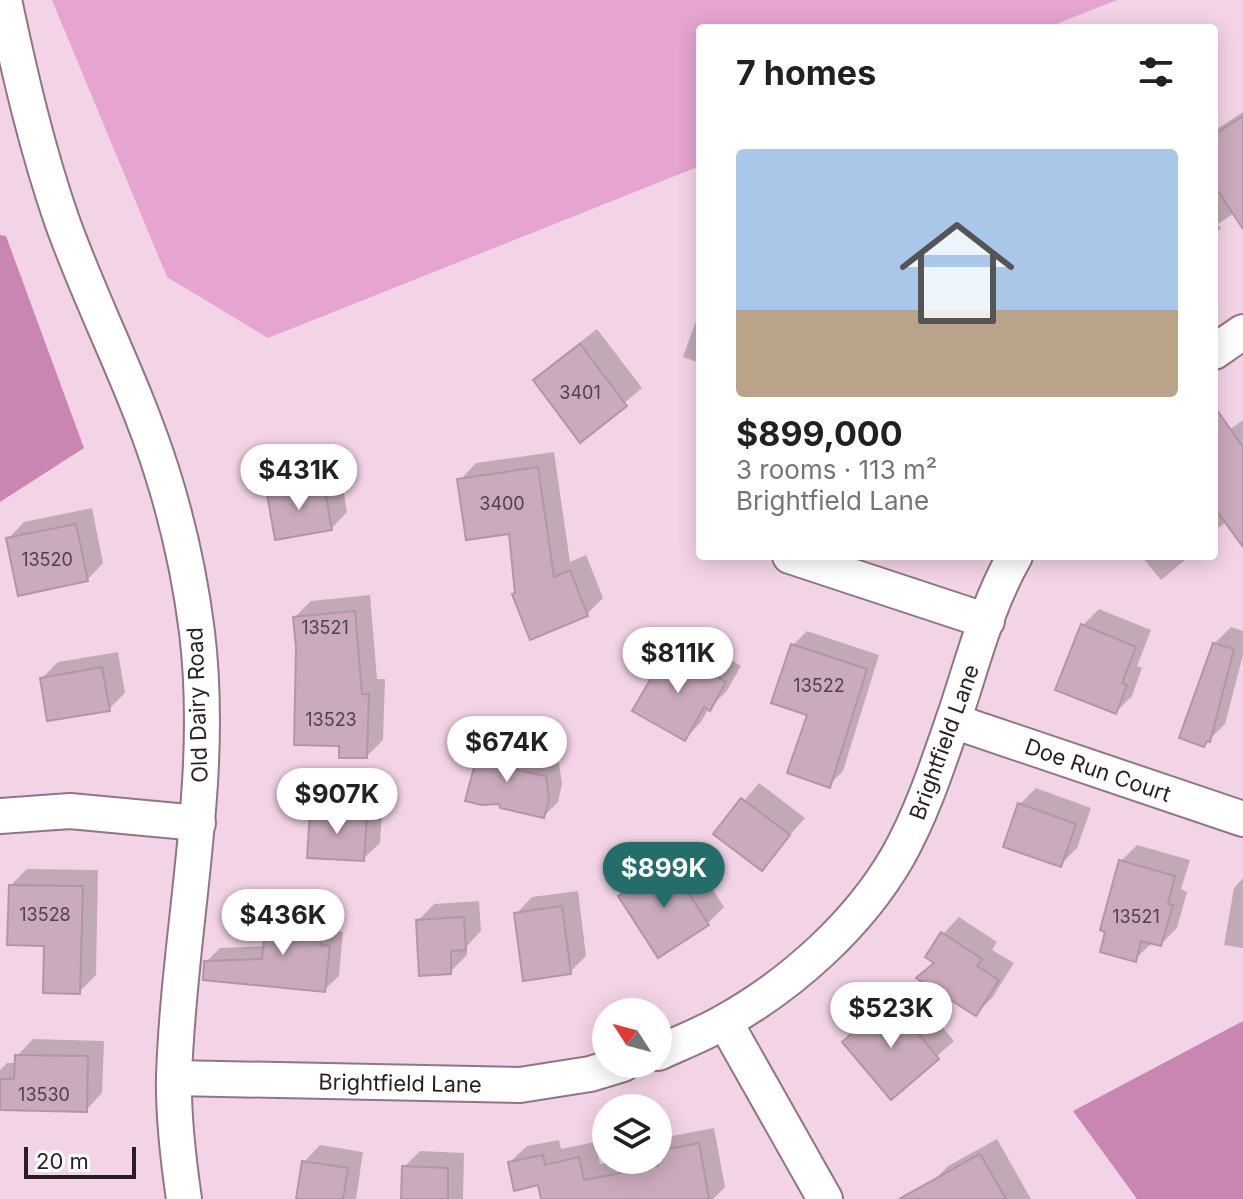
<!DOCTYPE html>
<meta charset="utf-8">
<style>
:root{--surface:#fff;--page:#f2f2f2;--text:#202124;--muted:#757577;--accent:#236e6a}
body{margin:0;font-family:Inter,sans-serif;background:var(--page);color:var(--text);height:100vh;display:flex;flex-direction:column;font-size:30px;white-space:nowrap}
*{box-sizing:border-box;margin:0}
p{font-size:26px;color:var(--muted)}
.icon{flex:none;width:44px;height:44px;fill:none;stroke:currentColor;stroke-width:2;stroke-linecap:round;stroke-linejoin:round}
.map{position:relative;flex:1;overflow:hidden}
.details{position:absolute;left:696px;top:24px;width:522px;height:536px;display:flex;flex-direction:column;background:var(--surface);border-radius:8px;box-shadow:0 4px 20px #0003}
.details>*{flex:none}
.needle{width:52px;rotate:306deg}
.buttons{position:absolute;left:592px;top:998px;display:grid;gap:16px}
.buttons a{display:grid;place-items:center;width:80px;height:80px;border-radius:50%;background:var(--surface);box-shadow:0 4px 20px #0003;font-size:40px}
.scale{position:absolute;left:24px;bottom:20px;width:112px;box-sizing:border-box;padding-left:8px;border:4px solid #2a1e26;border-top:0;font-size:22px;line-height:28px;white-space:nowrap;color:#2a1e26;-webkit-text-stroke:6px #fff;paint-order:stroke}
.price{position:absolute;translate:-50% -68px;padding:0 18px;border-radius:28px;background:#fff;color:#222;font-size:26px;line-height:52px;filter:drop-shadow(0 2px 4px #0008)}
.price::after{content:'';position:absolute;left:50%;top:48px;width:24px;height:18px;margin-left:-12px;background:inherit;clip-path:polygon(0 0,100% 0,50% 100%)}
.price.current{background:var(--accent);color:#fff}
ul{padding:0;list-style:none}
li{display:grid;align-content:center;gap:16px;height:424px;padding:0 40px}
li span{display:grid;place-items:center;height:248px;border-radius:8px;color:#555}
li>.icon{margin-inline-start:auto}
span .icon{width:144px;height:144px;fill:#fffc;stroke-width:1}
li b{font-size:34px}
h2{display:flex;justify-content:space-between;align-items:center;height:96px;padding:0 40px;font-size:34px}
.map>svg:first-child{display:block}
.green{fill:#e6a4d0}
.forest{fill:#ca86b3}
.shadow{fill:#0003}
.building{fill:#caabbe;stroke:#b395a8;stroke-width:2}
.lines{fill:none;stroke-linecap:round;stroke-linejoin:round}
.street-casing{stroke:#917587;stroke-width:38}
.street{stroke:#fff;stroke-width:34}
.labels{text-anchor:middle;stroke-width:6;stroke-linejoin:round;paint-order:stroke}
.number-label{font-size:18px;fill:#52414c}
.street-label{font-size:22px;fill:#2a1e26;stroke:#fff}
</style>
<div class="map">
<svg width="1243" height="1199" viewBox="0 0 1243 1199">
<rect width="100%" height="100%" fill="#f3d4e7"/>
<polygon class="green" points="52,0 1117,0 1046,28 700,28 700,166 268,338 167,277"/>
<g class="forest">
<polygon points="0,235 6,236 84,448 0,502"/>
<polygon points="1243,1021 1243,1199 1137,1199 1073,1111"/>
</g>
<g class="shadow">
<polygon points="1243,112 1243,207 1218,224 1221,228 1214,235 1214,131"/>
<polygon points="700,310 700,363 683,357"/>
<polygon points="597,329 642,388 581,440 536,380 552,364"/>
<polygon points="1243,420 1243,510 1214,531 1214,441"/>
<polygon points="554,452 570,562 586,555 603,598 587,614 517,591 510,532 460,480 476,463"/>
<polygon points="340,470 347,512 331,529 269,495 286,479"/>
<polygon points="92,508 103,563 87,580 8,539 24,522"/>
<polygon points="1141,556 1190,556 1161,580"/>
<polygon points="370,595 377,679 385,679 383,740 367,756 341,744 298,648 295,617 311,601"/>
<polygon points="1099,609 1151,630 1137,666 1142,668 1132,696 1116,712 1083,625"/>
<polygon points="1231,627 1243,631 1243,655 1225,724 1204,745 1214,644"/>
<polygon points="807,631 879,655 843,771 829,785 793,645"/>
<polygon points="685,634 741,666 726,692 709,708 701,722 685,739 669,650"/>
<polygon points="118,652 125,693 109,709 42,678 58,662"/>
<polygon points="496,732 533,743 529,756 559,763 562,784 558,802 544,816 482,746"/>
<polygon points="759,783 805,818 761,868 716,834"/>
<polygon points="1036,788 1091,808 1077,848 1060,865 1019,805"/>
<polygon points="328,795 383,798 380,843 363,859 312,811"/>
<polygon points="1137,845 1190,860 1181,889 1187,892 1177,928 1161,944 1153,942 1135,959 1108,930 1121,861"/>
<polygon points="686,848 724,907 708,923 620,896 636,880"/>
<polygon points="27,869 98,870 96,975 79,992 11,885"/>
<polygon points="1243,878 1243,948 1224,945 1234,888"/>
<polygon points="578,891 586,956 570,972 516,914 532,897"/>
<polygon points="298,892 337,896 333,931 343,932 339,976 324,990 206,962 220,948 265,946 266,941 282,926 284,906"/>
<polygon points="479,901 481,931 467,946 467,955 450,972 418,921 434,904"/>
<polygon points="959,917 997,942 992,950 1014,963 992,998 976,1014 936,962 943,934"/>
<polygon points="908,985 954,1041 891,1097 844,1042"/>
<polygon points="33,1039 104,1041 102,1093 86,1110 0,1109 0,1070 7,1063 17,1063 17,1056"/>
<polygon points="714,1128 725,1187 713,1199 543,1199 540,1183 510,1162 527,1146 559,1140 561,1149 595,1142 600,1164 624,1160 658,1160 658,1150 672,1136"/>
<polygon points="997,1139 1031,1199 941,1199 932,1182 948,1166"/>
<polygon points="320,1145 363,1152 356,1199 296,1199 304,1162"/>
<polygon points="420,1151 464,1153 463,1199 403,1199 404,1167"/>
</g>
<g class="building">
<polygon points="1243,116 1243,229 1214,185 1214,135"/>
<polygon points="580,344 627,406 580,443 533,380"/>
<polygon points="1214,406 1243,447 1243,547 1214,507"/>
<polygon points="538,467 554,577 570,570 588,616 530,640 512,594 515,593 509,534 466,540 457,479"/>
<polygon points="324,485 332,530 275,540 267,494"/>
<polygon points="76,524 88,581 18,596 6,538"/>
<polygon points="355,611 362,694 369,694 367,758 339,758 339,746 294,745 296,648 293,617"/>
<polygon points="1081,624 1136,647 1122,683 1127,685 1116,714 1055,690"/>
<polygon points="1213,643 1234,649 1210,742 1207,741 1204,747 1179,738"/>
<polygon points="791,644 867,669 830,788 787,773 807,715 771,703"/>
<polygon points="668,649 726,682 710,711 704,707 685,741 632,711"/>
<polygon points="102,667 110,711 47,721 40,678"/>
<polygon points="480,745 521,757 517,770 546,776 549,799 544,818 500,808 499,804 482,805 465,801"/>
<polygon points="741,798 790,835 762,871 713,834"/>
<polygon points="1018,803 1076,824 1061,867 1003,847"/>
<polygon points="310,810 367,814 364,861 307,858"/>
<polygon points="1119,860 1175,876 1168,904 1173,905 1161,946 1141,941 1136,962 1100,952 1105,932 1100,930"/>
<polygon points="669,863 709,925 658,958 618,896"/>
<polygon points="9,885 83,886 80,994 43,993 44,946 7,945"/>
<polygon points="282,905 324,909 320,945 330,946 325,992 203,980 204,961 262,959 264,940 279,941"/>
<polygon points="562,906 571,974 523,981 514,913"/>
<polygon points="464,917 466,950 451,951 451,974 419,976 416,920"/>
<polygon points="941,932 982,959 977,966 999,980 976,1016 916,978 934,963 925,957"/>
<polygon points="891,1000 939,1059 891,1100 842,1042"/>
<polygon points="15,1055 88,1056 87,1112 0,1110 0,1079 14,1079"/>
<polygon points="699,1143 709,1199 541,1199 538,1185 514,1191 508,1162 543,1155 545,1165 579,1157 584,1180 658,1166 658,1151"/>
<polygon points="980,1154 1006,1199 899,1199"/>
<polygon points="302,1161 348,1168 343,1199 296,1199"/>
<polygon points="402,1166 448,1168 448,1199 401,1199"/>
</g>
<g class="lines">
<defs>
<g id="street">
<path d="M4,0c16,75 33,149 58,221 30,84 72,163 99,248 17,53 29,107 36,163 18,149 -18,295 -23,444 -1,41 4,82 10,123"/>
<polyline points="1214,352 1243,332"/>
<polyline points="790,556 987,621"/>
<polyline points="953,721 1243,819"/>
<polyline points="0,816 70,811 198,823"/>
<polyline points="725,1022 825,1199"/>
<path d="M658,1053c22,-10 45,-19 66,-31 68,-38 135,-98 174,-166 24,-43 39,-89 55,-135 19,-55 33,-115 62,-165"/>
<polyline points="174,1078 520,1085 590,1074 623,1064"/>
</g>
</defs>
<use href="#street" class="street-casing"/>
<use href="#street" class="street"/>
</g>
<g class="labels">
<g class="number-label">
<text x="580" y="399">3401</text>
<text x="502" y="510">3400</text>
<text x="47" y="566">13520</text>
<text x="325" y="634">13521</text>
<text x="819" y="692">13522</text>
<text x="331" y="726">13523</text>
<text x="45" y="921">13528</text>
<text x="1136" y="923">13521</text>
<text x="44" y="1101">13530</text>
</g>
<g class="street-label">
<text transform="translate(197 705) rotate(-92)" y="8">Old Dairy Road</text>
<text transform="translate(944 742) rotate(-70)" y="8">Brightfield Lane</text>
<text transform="translate(1098 770) rotate(19)" y="8">Doe Run Court</text>
<text transform="translate(400 1083) rotate(1)" y="8">Brightfield Lane</text>
</g>
</g>
</svg>
<div class="buttons">
<a><svg class="needle" viewBox="-14 -14 28 28"><path d="M0-13l5 13h-10z" fill="#e53935"/><path d="M0 13l5-13h-10z" fill="#757577"/></svg></a>
<a><svg class="icon" aria-label="layers" viewBox="0 0 24 24"><path d="M12 4l9 5-9 5-9-5zM3 14l9 5 9-5"/></svg></a>
</div>
<div class="scale">20 m</div>
<b class="price" style="left:299px;top:512px">$431K</b>
<b class="price" style="left:678px;top:695px">$811K</b>
<b class="price" style="left:507px;top:784px">$674K</b>
<b class="price" style="left:337px;top:836px">$907K</b>
<b class="price current" style="left:664px;top:910px">$899K</b>
<b class="price" style="left:283px;top:957px">$436K</b>
<b class="price" style="left:891px;top:1050px">$523K</b>
<section class="details">
<h2>7 homes<svg class="icon" aria-label="filters" viewBox="0 0 24 24"><path d="M4 7h16M4 17h16"/><circle cx="9" cy="7" r="2"/><circle cx="15" cy="17" r="2"/></svg></h2>
<ul>
<li><span style="background:linear-gradient(#a9c7e8 65%,#b9a48a 0)"><svg class="icon" aria-label="home" viewBox="0 0 24 24"><path d="M3 11l9-7 9 7M6 9v11h12V9"/></svg></span><div><b>$899,000</b><p>3 rooms · 113 m²</p><p>Brightfield Lane</p></div></li>
</ul>
</section>
</div>
